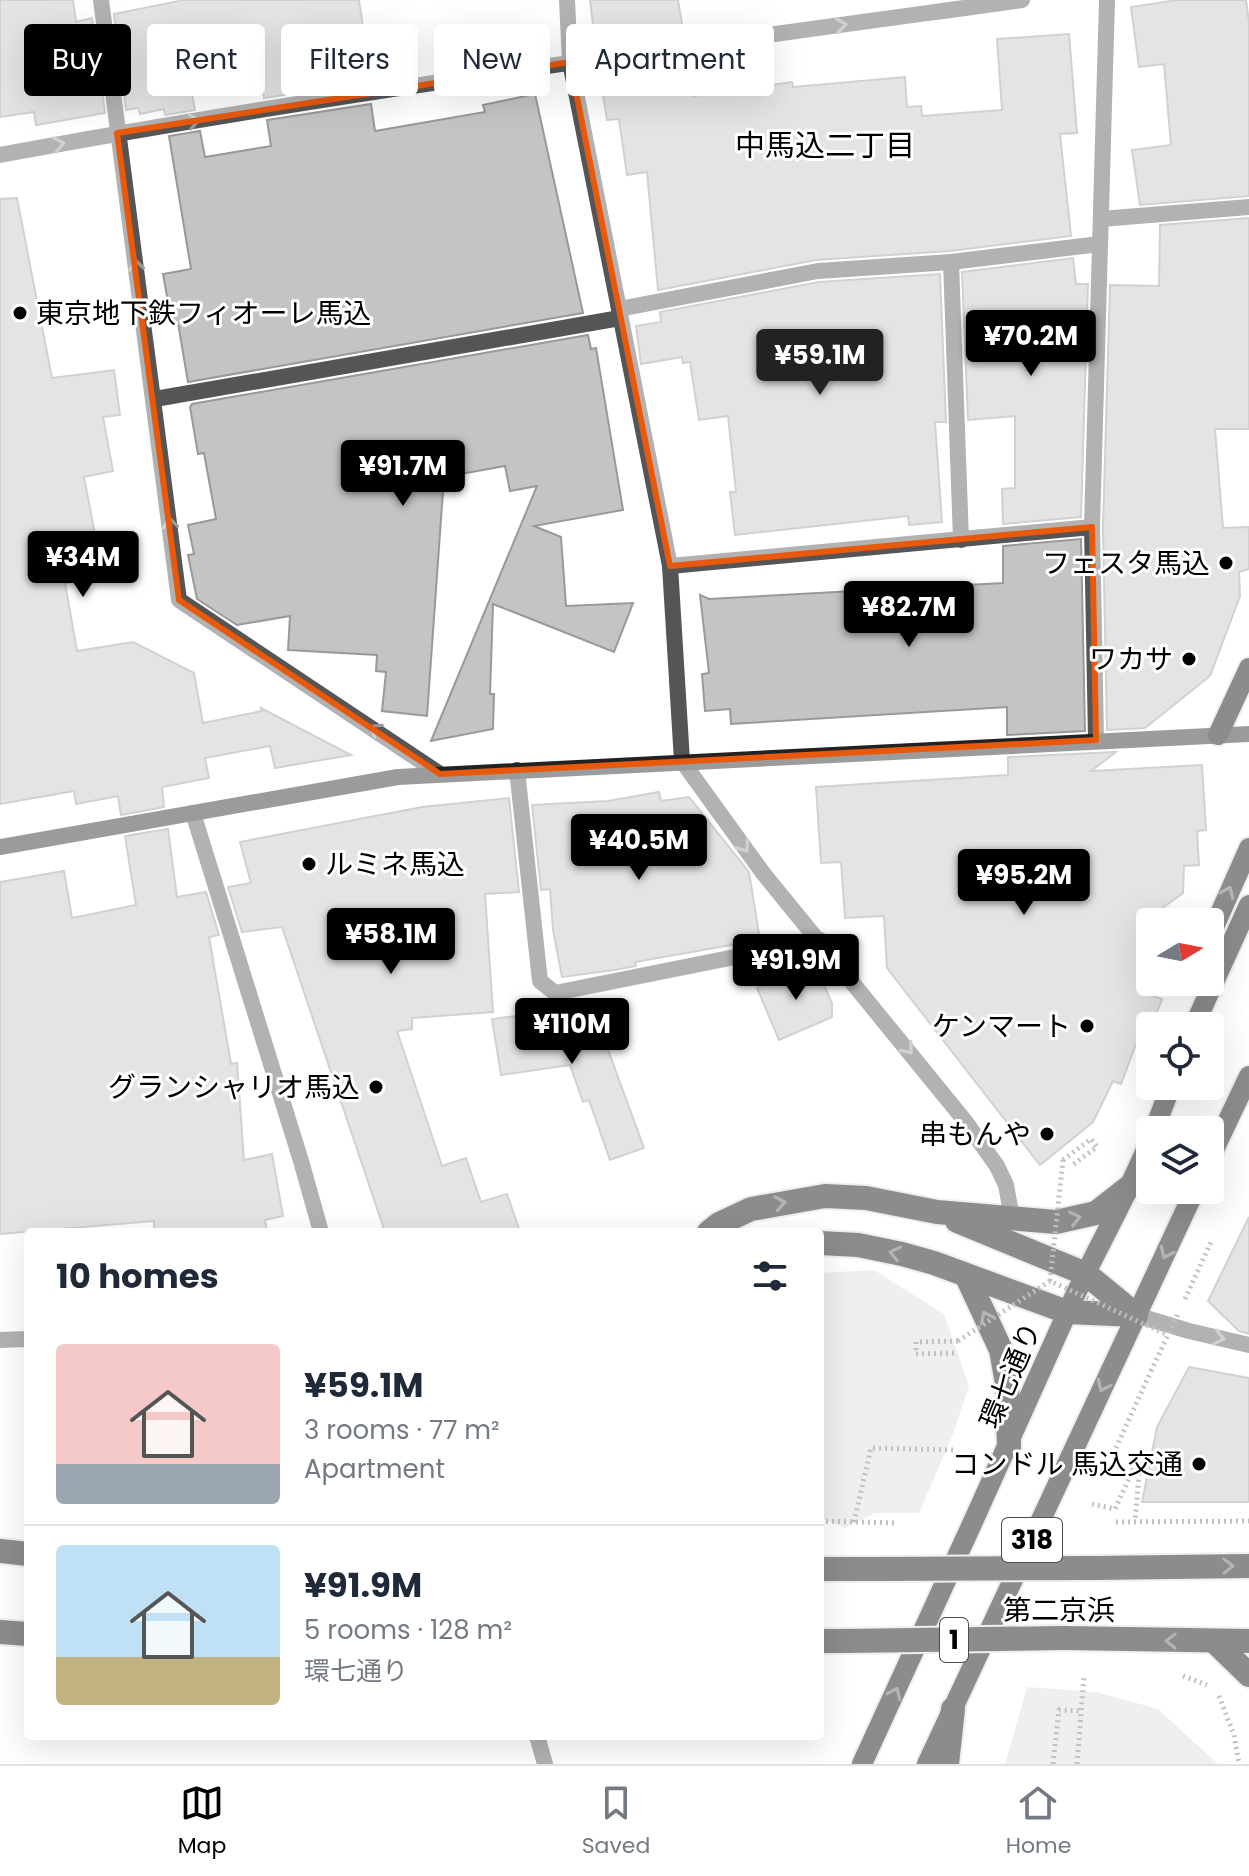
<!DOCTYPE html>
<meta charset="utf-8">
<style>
:root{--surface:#fff;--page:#f6f6f7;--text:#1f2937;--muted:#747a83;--line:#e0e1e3;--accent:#000}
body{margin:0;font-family:Poppins,"Noto Sans JP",sans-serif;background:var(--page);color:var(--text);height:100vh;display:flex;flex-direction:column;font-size:30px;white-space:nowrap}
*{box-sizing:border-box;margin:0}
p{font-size:26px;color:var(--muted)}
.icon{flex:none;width:44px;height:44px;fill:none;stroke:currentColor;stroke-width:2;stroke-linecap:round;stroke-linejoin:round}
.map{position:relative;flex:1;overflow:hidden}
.sheet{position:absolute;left:24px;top:1228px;width:800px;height:512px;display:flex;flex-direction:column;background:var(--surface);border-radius:8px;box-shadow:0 8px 32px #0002}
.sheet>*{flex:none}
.hud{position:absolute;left:24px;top:24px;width:800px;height:72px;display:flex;gap:16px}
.needle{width:52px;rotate:80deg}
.buttons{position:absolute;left:1136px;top:908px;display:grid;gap:16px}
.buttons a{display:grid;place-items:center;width:88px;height:88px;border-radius:8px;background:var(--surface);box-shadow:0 8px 32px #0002;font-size:40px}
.price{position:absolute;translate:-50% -68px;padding:0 18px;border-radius:8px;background:var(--accent);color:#fff;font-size:26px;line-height:52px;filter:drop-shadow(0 2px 4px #0008)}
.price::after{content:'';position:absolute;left:50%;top:48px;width:24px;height:18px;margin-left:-12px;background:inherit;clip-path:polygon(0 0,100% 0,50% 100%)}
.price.on{background:#222;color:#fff}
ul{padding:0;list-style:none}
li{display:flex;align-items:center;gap:24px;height:200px;padding:0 32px}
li+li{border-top:2px solid var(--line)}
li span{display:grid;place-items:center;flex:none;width:224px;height:160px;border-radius:8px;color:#555}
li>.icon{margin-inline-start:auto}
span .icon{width:96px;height:96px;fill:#fffc;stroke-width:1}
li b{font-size:34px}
h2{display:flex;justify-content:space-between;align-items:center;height:96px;padding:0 32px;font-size:34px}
.pill{padding:0 28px;border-radius:8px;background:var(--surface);box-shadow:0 8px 32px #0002;font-size:28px;line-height:72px}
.pill.on{background:var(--accent);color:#fff}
.dock{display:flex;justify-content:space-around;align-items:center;height:112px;border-top:2px solid var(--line);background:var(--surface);font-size:22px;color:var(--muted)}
.dock a{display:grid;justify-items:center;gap:4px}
.dock .on{color:var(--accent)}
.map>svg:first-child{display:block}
.green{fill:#dcdcdc}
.building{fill:#c4c4c4;stroke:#999;stroke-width:2}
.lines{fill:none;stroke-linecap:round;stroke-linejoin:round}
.primary-casing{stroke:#dbdbdb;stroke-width:24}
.highway-casing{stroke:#dbdbdb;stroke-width:28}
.path{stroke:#777;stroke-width:5;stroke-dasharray:2 4;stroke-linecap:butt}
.lane{stroke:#555;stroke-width:16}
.street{stroke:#555;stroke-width:16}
.secondary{stroke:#222;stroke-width:16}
.primary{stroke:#000;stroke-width:20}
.highway{stroke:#000;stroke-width:24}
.highway-bridge-casing{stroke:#dbdbdb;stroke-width:28;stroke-linecap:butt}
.path-bridge{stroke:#777;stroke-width:5;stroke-dasharray:2 4;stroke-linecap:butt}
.highway-bridge{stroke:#000;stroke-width:24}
.oneway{stroke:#999}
.oneway2{stroke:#595959}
.marked{fill:none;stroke:#e8590c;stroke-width:6;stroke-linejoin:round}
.poi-dot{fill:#000;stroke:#fff;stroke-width:3}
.labels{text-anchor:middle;stroke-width:6;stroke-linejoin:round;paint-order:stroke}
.shield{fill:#fff;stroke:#4c4c4c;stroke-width:2}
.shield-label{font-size:26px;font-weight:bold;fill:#000}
.poi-label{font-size:28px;fill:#000;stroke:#fff;text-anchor:end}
.street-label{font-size:28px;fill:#000;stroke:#fff}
.neighbourhood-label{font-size:30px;fill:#000;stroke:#fff}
</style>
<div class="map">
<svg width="1249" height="1764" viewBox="0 0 1249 1764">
<rect width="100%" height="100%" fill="#fff"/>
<g class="green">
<polygon points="874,1270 944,1314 969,1386 953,1434 919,1513 875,1513 845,1528 820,1518 820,1273"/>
<polygon points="1027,1687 1097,1692 1158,1709 1218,1764 1005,1764"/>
</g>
<g class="building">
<polygon points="0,0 73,0 76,22 92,18 105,113 36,125 34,112 0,117"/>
<polygon points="184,0 359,0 369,66 365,66 367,82 264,98 261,81 192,94 195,110 165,115 164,109 140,114 138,108 126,110 114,14"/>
<polygon points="590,0 678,0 684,36 596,48"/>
<polygon points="1178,0 1246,0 1249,22 1249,196 1140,205 1132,150 1171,145 1164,64 1139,67 1131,7"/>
<polygon points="1069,34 1077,133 1060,134 1071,236 950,251 816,260 658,290 647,172 627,175 619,119 607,120 599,70 688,57 694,96 792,82 793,87 905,77 907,107 921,106 922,116 1002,110 997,39"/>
<polygon points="535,94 583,313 188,382 178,323 172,324 163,274 191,269 169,136 200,131 205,157 271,146 267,120 371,104 375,131 485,112 483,105"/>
<polygon points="17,198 52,378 114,370 120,415 103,417 113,471 84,477 103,576 65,583 77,651 133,642 194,673 203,723 262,711 261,708 351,755 275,768 270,746 205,758 209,778 162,787 164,807 121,815 118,796 76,804 74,791 0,804 0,199"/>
<polygon points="1249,218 1249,429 1215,429 1223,528 1249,527 1249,569 1239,572 1240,596 1210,676 1145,728 1107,730 1103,527 1110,285 1159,286 1160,225"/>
<polygon points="1073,258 1076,284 1088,284 1081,517 1003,524 1002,489 1015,488 1015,416 968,420 962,272"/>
<polygon points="940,274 946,422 935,422 942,522 909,525 908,516 735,535 730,492 736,492 728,416 699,420 690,362 683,363 682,357 641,364 636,326 661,322 660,312 819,282"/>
<polygon points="588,335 591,349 596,348 623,510 534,526 561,537 566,606 633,603 614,652 493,604 490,694 494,694 493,729 431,741 537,486 510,491 505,466 444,477 427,716 382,711 386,672 376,671 377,655 288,650 290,616 237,625 197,599 188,555 194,554 188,525 216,519 204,453 198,454 190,407 192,404"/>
<polygon points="1081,539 1085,731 1007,735 1007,707 731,724 730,709 705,711 702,674 709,673 700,595 709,599 1003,583 1003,546"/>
<polygon points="1116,752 1091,771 1202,765 1206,830 1197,831 1199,865 1184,866 1183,893 1157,912 1157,922 1150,922 1150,995 1162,999 1144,1047 1136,1044 1121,1084 1113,1081 1093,1122 1040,1165 887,968 884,916 845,918 841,862 821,863 816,787 1008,775 1008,757"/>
<polygon points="659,792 661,801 689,797 749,872 760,940 635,962 636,966 614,970 562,977 553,930 550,889 541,890 532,805 608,801"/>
<polygon points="509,798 519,892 485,894 493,1012 412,1018 412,1029 397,1031 442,1166 466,1158 481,1202 507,1194 520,1232 385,1232 282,927 242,932 228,887 251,883 240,842 422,807"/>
<polygon points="168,829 177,897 206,892 219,935 209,937 231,1064 237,1063 244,1160 272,1154 283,1216 265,1220 267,1232 154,1232 154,1221 0,1234 0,882 64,871 72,918 136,905 125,836"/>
<polygon points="803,969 817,969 832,1003 832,1017 779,1040 757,988"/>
<polygon points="592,1006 644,1148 610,1160 589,1100 583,1102 570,1065 501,1075 492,1019"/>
<polygon points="1249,1217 1249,1334 1239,1331 1208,1301"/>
<polygon points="1189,1367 1249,1378 1249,1502 1142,1502 1157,1427"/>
</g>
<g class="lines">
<defs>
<g id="primary">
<polyline points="1218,735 1249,668"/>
<polyline points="1210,936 1249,848"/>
<polyline points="1194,1026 1249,905"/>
<polyline points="1154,1130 1171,1086"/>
<polyline points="1210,1158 1249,1076"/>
<path d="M862,1764c69,-149 137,-299 204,-449 26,-59 60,-115 84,-175"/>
<polyline points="927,1764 1195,1190"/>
</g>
<g id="highway">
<polyline points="957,1221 1086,1274 1136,1315"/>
<polyline points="709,1232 719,1224 751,1209 825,1196 866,1198 937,1212 1056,1222 1096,1213 1128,1188"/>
<polyline points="820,1243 858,1245 902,1254 934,1263 1067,1312 1136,1315"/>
<polyline points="967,1277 1001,1350 1007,1384 1009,1447"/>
<polyline points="0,1551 28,1554"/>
<polyline points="1095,1568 1249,1566"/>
<polyline points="820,1569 877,1569"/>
<polyline points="0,1632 28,1634"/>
<polyline points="1064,1638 1249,1641"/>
<polyline points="820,1641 843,1641"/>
<polyline points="1215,1642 1249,1675"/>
<polyline points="947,1764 953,1709"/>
</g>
</defs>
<use href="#primary" class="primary-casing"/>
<use href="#highway" class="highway-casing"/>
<g class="path">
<polyline points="1063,1160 1091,1139 1097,1147 1071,1166"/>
<polyline points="1185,1299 1211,1242"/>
<polyline points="954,1353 916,1354 916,1342 958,1341"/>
<polyline points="1116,1448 1151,1371"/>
<polyline points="1092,1504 1115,1509 1141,1452 1135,1521"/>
<polyline points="820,1521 897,1523"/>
<polyline points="854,1522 871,1448 957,1450"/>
<polyline points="1116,1522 1249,1521"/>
<polyline points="1183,1676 1207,1685"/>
<polyline points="1219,1696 1234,1735 1239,1764"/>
<polyline points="1053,1764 1059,1710 1082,1711"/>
<polyline points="1077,1764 1084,1676"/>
</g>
<g class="lane">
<polyline points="1101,219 1249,207"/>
<polyline points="951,262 961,540"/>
<polyline points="619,309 818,271 951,262 1100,244"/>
<polyline points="155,399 620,318"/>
<polyline points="517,770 540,981 555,993 820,940"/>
</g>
<g class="street">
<polyline points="101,0 179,600 440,774"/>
<polyline points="567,0 570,62 670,566 682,761 763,873 965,1121 997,1166 1006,1185 1012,1218"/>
<path d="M0,155c339,-63 681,-108 1022,-155"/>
<polyline points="670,566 1092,527"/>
<polyline points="1096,740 1092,527 1107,0"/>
<polyline points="193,813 301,1161 321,1232"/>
<polyline points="1136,1315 1189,1331 1249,1345"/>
<polyline points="0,1340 28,1339"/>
<polyline points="537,1736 545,1764"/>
</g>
<polyline class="secondary" points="0,847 398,777 1249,734"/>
<use href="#primary" class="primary"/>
<use href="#highway" class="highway"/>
<defs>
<g id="highway-bridge">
<polyline points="877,1569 1095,1568"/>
<polyline points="843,1641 1064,1638"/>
</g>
</defs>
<use href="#highway-bridge" class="highway-bridge-casing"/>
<g class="path-bridge">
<polyline points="1050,1281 1063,1160"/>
<polyline points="958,1341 1050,1281 1168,1335"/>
<polyline points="1151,1371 1178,1314"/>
</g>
<use href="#highway-bridge" class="highway-bridge"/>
</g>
<defs><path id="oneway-chevron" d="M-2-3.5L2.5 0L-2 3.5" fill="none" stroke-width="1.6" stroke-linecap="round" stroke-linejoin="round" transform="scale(2)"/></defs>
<g class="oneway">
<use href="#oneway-chevron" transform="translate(841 25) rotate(-8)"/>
<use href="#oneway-chevron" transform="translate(194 121) rotate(-9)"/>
<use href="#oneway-chevron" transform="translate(59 144) rotate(-11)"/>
<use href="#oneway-chevron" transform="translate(136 265) rotate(-98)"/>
<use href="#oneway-chevron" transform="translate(170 523) rotate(-97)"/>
<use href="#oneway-chevron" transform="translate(375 729) rotate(-147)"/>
<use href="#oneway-chevron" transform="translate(744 847) rotate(54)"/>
<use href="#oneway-chevron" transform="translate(908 1049) rotate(51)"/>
<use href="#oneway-chevron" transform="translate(1219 1338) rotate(13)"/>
</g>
<g class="oneway2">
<use href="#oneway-chevron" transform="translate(1228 892) rotate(-66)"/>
<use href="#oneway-chevron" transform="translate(780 1203) rotate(-11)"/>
<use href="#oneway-chevron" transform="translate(1075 1218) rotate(-13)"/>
<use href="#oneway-chevron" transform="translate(895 1253) rotate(-167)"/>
<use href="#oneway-chevron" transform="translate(1166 1253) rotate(115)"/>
<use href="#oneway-chevron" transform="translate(986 1317) rotate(-115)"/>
<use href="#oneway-chevron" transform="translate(1103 1386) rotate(115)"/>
<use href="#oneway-chevron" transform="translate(1228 1566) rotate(-1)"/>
<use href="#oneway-chevron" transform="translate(1171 1641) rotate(-179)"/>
<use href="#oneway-chevron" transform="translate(895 1693) rotate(-65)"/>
</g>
<path d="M0 0H1249V1764H0ZM570,62l100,504 422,-39 4,213 -656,34 -261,-174 -62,-467z" fill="#fff" fill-opacity=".55" fill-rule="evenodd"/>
<path class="marked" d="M570,62l100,504 422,-39 4,213 -656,34 -261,-174 -62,-467z"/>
<g class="poi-dot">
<circle cx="20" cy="313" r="8"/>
<circle cx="1226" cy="563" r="8"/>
<circle cx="1189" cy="659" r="8"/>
<circle cx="309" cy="864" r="8"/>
<circle cx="1087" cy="1026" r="8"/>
<circle cx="376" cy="1087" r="8"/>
<circle cx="1047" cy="1134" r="8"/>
<circle cx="1199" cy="1464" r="8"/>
</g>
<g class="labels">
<g class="shield">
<rect x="1002" y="1518" width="60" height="44" rx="6"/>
<rect x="940" y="1618" width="28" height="44" rx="6"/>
</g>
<g class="shield-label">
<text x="1032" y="1549">318</text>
<text x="954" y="1649">1</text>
</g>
<g class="poi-label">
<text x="36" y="323" text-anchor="start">東京地下鉄フィオーレ馬込</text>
<text x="1210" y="573">フェスタ馬込</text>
<text x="1173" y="669">ワカサ</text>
<text x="325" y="874" text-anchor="start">ルミネ馬込</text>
<text x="1071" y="1036">ケンマート</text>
<text x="360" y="1097">グランシャリオ馬込</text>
<text x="1031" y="1144">串もんや</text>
<text x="1183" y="1474">コンドル 馬込交通</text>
</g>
<g class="street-label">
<text transform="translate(1010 1375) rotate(-67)" y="10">環七通り</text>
<text x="1059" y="1620">第二京浜</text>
</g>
<g class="neighbourhood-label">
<text x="825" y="156">中馬込二丁目</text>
</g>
</g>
</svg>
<div class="buttons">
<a><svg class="needle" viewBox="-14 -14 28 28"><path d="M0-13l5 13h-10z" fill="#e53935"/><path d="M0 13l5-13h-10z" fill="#747a83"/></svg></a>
<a><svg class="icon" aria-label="locate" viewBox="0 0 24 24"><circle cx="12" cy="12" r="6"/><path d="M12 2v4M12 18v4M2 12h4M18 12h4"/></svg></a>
<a><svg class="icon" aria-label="layers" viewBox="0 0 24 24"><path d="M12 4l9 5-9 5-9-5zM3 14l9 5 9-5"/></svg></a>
</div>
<b class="price" style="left:1031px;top:378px">¥70.2M</b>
<b class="price on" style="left:820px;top:397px">¥59.1M</b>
<b class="price" style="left:403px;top:508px">¥91.7M</b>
<b class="price" style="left:83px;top:599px">¥34M</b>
<b class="price" style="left:909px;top:649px">¥82.7M</b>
<b class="price" style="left:639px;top:882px">¥40.5M</b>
<b class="price" style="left:1024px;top:917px">¥95.2M</b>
<b class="price" style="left:391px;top:976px">¥58.1M</b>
<b class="price" style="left:796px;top:1002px">¥91.9M</b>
<b class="price" style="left:572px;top:1066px">¥110M</b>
<div class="hud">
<a class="pill on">Buy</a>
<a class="pill">Rent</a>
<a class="pill">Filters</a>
<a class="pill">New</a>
<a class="pill">Apartment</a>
</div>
<section class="sheet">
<h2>10 homes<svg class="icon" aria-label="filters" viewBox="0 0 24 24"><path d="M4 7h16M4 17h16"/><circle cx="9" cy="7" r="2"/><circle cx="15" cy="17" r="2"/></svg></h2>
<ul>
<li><span style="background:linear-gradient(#f6c9c9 75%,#9aa5b1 0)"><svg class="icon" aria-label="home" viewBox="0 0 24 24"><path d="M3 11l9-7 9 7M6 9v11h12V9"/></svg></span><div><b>¥59.1M</b><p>3 rooms · 77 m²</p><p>Apartment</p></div></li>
<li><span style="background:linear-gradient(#bfe0f5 70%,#c2b280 0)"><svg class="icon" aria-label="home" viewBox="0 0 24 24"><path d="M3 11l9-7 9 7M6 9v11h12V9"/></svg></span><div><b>¥91.9M</b><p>5 rooms · 128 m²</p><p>環七通り</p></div></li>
</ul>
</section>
</div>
<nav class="dock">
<a class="on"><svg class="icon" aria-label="map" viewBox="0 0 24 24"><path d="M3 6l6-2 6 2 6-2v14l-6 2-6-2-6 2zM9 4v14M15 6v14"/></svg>Map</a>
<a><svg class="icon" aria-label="saved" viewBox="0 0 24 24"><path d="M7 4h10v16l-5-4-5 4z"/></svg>Saved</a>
<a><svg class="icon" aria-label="home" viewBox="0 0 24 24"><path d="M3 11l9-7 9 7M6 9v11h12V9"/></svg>Home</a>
</nav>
